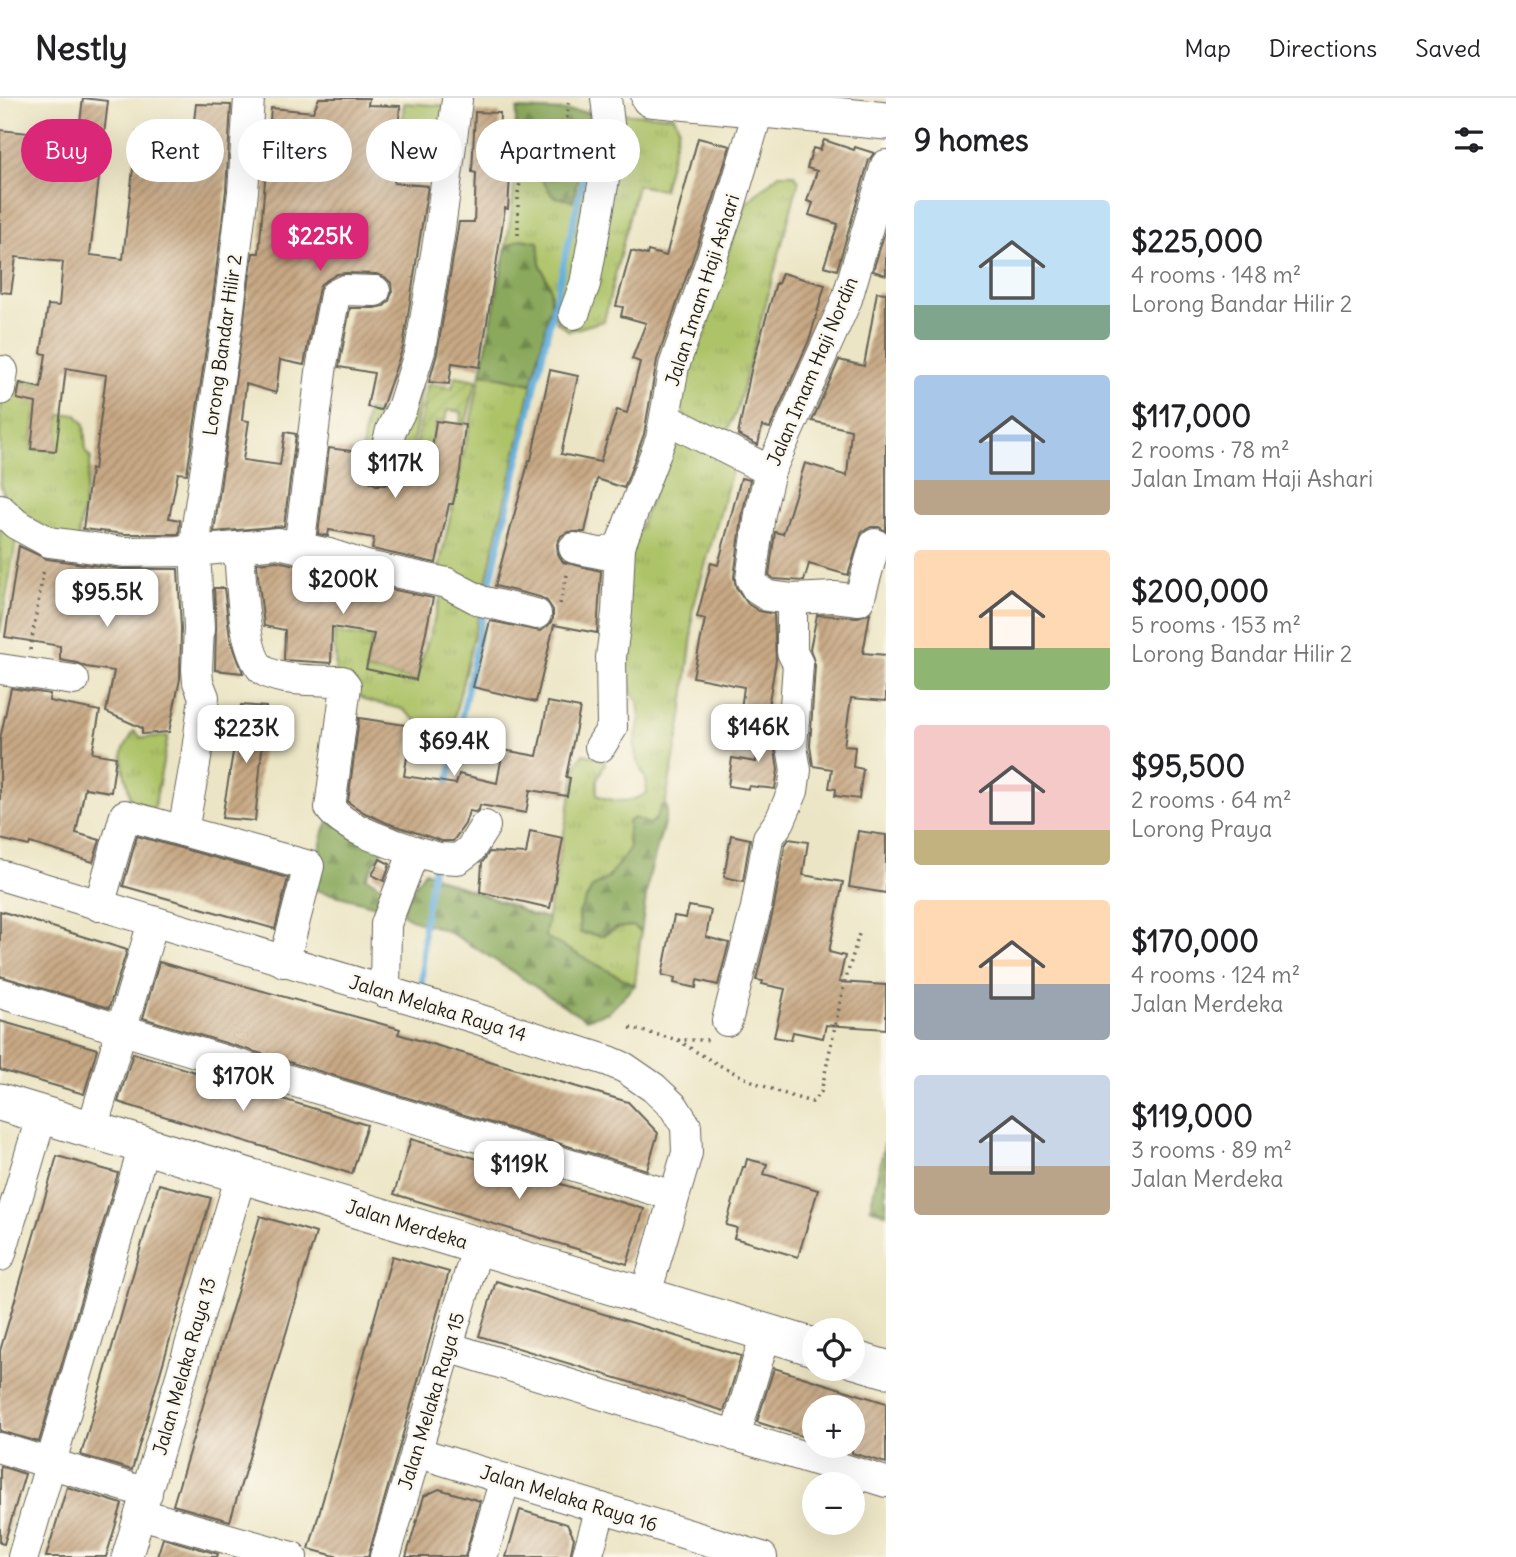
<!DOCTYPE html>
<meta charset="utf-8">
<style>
:root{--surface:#fff;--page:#f6f6f6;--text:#202124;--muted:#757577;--line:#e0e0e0;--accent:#db2777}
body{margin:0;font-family:Delius,sans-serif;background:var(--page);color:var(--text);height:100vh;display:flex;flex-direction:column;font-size:26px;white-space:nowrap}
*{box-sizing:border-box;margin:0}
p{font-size:23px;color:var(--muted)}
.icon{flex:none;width:38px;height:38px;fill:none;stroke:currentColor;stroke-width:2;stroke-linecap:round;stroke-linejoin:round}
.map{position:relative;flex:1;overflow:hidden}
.side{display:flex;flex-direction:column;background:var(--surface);width:630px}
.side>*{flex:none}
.guide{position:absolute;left:21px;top:21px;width:665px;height:63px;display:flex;gap:14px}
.tools{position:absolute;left:802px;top:1220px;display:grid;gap:14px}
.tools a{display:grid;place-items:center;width:63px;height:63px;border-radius:50%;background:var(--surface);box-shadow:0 7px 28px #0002;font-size:35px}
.price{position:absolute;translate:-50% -60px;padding:0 16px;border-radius:14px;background:#fff;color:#222;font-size:23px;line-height:46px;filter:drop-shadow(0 2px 4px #0008)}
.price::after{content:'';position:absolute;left:50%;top:42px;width:21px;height:16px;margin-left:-10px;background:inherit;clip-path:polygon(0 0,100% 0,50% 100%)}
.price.current{background:var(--accent);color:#fff}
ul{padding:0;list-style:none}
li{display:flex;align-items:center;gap:21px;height:175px;padding:0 28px}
li span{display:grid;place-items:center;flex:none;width:196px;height:140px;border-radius:7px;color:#555}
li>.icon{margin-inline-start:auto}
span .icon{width:84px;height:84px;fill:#fffc;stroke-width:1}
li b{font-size:30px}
h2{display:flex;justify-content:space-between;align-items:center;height:84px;padding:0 28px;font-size:30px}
.pill{padding:0 24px;border-radius:32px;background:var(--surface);box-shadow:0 7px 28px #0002;font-size:24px;line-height:63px}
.pill.current{background:var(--accent);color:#fff}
header{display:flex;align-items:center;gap:42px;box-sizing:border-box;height:98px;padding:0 35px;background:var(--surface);border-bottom:2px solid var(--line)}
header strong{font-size:33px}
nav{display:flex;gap:38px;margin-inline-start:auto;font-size:24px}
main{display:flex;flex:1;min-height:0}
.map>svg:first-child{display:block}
.grass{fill:url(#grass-tufts);stroke:#647042;stroke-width:2}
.forest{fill:url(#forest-firs);stroke:#53623c;stroke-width:2}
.park{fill:#adc367;stroke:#647042;stroke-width:2}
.garden{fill:url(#garden-furrows);stroke:#647042;stroke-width:2}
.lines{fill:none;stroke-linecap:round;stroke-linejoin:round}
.stream{stroke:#64aedc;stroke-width:6}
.building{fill:url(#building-hatch)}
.minor-casing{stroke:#656257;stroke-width:32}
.major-casing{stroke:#656257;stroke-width:39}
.path{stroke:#656257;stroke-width:3.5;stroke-dasharray:2 5;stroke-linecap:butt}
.minor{stroke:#fff;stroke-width:30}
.major{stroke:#fff;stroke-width:37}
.labels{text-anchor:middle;stroke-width:5;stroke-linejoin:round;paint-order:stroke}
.street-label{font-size:19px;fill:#1c1c1c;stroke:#fbf7ec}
</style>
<header>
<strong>Nestly</strong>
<nav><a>Map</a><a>Directions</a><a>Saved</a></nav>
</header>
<main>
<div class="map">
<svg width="886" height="1459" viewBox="0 0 886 1459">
<defs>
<pattern id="grass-tufts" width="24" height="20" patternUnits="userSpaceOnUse" patternTransform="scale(1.75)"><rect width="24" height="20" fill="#adc367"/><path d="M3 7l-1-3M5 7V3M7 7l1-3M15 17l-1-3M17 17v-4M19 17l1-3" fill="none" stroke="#94a759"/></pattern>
<pattern id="forest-firs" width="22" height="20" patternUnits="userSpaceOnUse" patternTransform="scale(1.75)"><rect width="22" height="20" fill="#8aa95c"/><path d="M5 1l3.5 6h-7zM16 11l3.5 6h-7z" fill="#70894b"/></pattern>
<pattern id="garden-furrows" width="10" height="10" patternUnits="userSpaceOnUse" patternTransform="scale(1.75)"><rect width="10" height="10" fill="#adc367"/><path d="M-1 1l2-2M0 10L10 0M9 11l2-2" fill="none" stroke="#94a759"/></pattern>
<pattern id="building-hatch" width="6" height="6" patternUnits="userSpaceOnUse" patternTransform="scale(1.75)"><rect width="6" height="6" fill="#c8a985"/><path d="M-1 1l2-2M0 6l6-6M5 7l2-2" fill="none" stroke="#a2896c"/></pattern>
</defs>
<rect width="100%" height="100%" fill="#fbf7ec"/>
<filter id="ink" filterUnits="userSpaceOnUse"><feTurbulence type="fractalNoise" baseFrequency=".0143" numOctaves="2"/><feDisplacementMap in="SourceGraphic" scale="14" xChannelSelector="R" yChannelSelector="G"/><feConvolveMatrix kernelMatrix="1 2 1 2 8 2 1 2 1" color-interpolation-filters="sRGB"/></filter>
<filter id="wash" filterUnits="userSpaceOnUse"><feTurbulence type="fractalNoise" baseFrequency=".00686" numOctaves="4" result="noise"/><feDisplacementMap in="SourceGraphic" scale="28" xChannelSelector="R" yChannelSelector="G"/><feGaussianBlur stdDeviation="1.57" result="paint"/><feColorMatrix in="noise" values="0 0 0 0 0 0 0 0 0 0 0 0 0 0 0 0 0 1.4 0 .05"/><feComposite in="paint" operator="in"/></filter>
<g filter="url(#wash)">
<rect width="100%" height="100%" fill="#ece5c5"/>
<g class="grass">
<path d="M590,14l84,4 5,11 -16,63 -26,-5 -33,136 -35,10 -12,-9 -6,-18 -1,-17 -10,-23 -2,-22 -17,-3 -15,8c5,-28 9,-57 9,-86 0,-9 -3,-19 0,-28l3,3 2,22 13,8 20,30 20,5z"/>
<polygon points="779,76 793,76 799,82 737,312 724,341 692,328 673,302 746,105"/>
<polygon points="481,275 532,286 483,497 438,475"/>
<polygon points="16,283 47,285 35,315 31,351 56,353 60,317 76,316 84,326 86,354 91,360 78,442 57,440 4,399 0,384 0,314 3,301"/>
<path d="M691,342l42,27 -41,145v24l-11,87 -16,82 -10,15 -6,4 -15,-6 -7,18 3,13 -21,28 -17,11 -13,25 1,20 22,3 15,-8 16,-2 8,6 -6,53 -91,-48 33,-173 6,-10 17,4 5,5 -8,17v15c17,8 34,8 50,-2l-1,-13 -9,-19 -3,-16 6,-27 -2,-17 -12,-17 -6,-23 8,-103 45,-115z"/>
<polygon points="0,417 18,431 0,535"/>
<polygon points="442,495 481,508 452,629 417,623 402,611 367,603 359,598 336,576 334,534 372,540 366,572 416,582"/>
<path d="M134,633l8,7 26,-2 -14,73 -23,-6c-1,-16 -11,-35 -8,-51 2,-7 8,-15 11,-21z"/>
</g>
<g class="forest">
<polygon points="517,11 590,14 573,103 553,98 533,68 520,60 518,38 515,35"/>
<polygon points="521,141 538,144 540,166 550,189 551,206 532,286 481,275 506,149"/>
<polygon points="662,707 667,709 667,714 649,779 641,834 633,828 617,830 602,838 580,834 579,815 592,790 609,779 629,751 628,724 634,720 649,726 655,722"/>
<polygon points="329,722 384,751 366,779 387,792 384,810 312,791 323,735"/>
<path d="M425,773l20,10 68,25 18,9 17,3 -3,19 90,48 -26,27 -23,7c-40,-23 -76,-51 -116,-74 -10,-7 -22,-14 -34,-18 -13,-5 -24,-5 -34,-14l7,-19z"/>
<polygon points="886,1039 886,1116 870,1110"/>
</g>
<polygon class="park" points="404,5 448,8 440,49 425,61 400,59"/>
<g class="garden">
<polygon points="455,278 477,282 465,327 460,326 462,314 447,312 445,324 436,323 427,376 412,375 427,286 452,290"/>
<polygon points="422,286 409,377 386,373"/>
<polygon points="367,312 393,318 376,372 360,370"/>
</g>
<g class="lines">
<g class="stream">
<polyline points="488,495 596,24"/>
<polyline points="447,690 484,512"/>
<polyline points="422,886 424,825 434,766"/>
</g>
</g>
<g id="blocks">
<g class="building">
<polygon points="83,0 108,3 90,157 123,161 137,34 192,40 196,6 231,7 226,92 210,225 187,376 178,375 169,420 180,422 179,436 125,436 83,431 91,371 94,372 106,277 66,270 56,353 31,351 36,305 17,301 20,285 41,290 46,256 41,255 48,207 59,208 63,164 16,159 11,195 0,194 0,32 78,40"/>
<polygon points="319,0 369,0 368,7 400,8 394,85 428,88 403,249 381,312 367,309 374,275 339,269 350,210 374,210 384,208 389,203 392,194 391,185 385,179 376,176 346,175 337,176 321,186 318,194 304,267 280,262 276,295 246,286 242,322 249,323 243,362 280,367 285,334 296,336 284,428 214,434 253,155 259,155 271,10 313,14"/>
<polygon points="475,14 500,15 499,42 512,43 508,111 505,110 480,269 452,265 449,286 429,284 437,256 459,124 474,124 476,75 472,74"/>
<polygon points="698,40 730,48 713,103 657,262 644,336 624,390 597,381 585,434 568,434 561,438 557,446 558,456 563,464 601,473 597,535 554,527 536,604 473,589 490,523 540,533 548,528 553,521 553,512 547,503 540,499 495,488 529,362 531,362 550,272 578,278 561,356 600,364 617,312 627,315 640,264 632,261 646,225 621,218 623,209 616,208 631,153 647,157 648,153 666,158"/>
<polygon points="824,42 854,52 855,49 874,55 869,62 837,172 824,168 838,126 809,117 813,105 807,103 817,73 807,70 813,50 820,52"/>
<polygon points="886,130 886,177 873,173"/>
<polygon points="782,175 825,187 810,240 770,330 762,328 758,347 738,337 751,272 776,185 778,186"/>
<polygon points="877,194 886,195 886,433 879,429 871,429 862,434 848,477 809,466 804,483 774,481 769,477 775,434 783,436 805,365 847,378 851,332 812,323 839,262 864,268"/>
<polygon points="436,323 465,327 460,373 453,406 449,406 436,465 372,451 374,440 329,432 328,438 318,436 329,350 359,354 356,373 364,375 368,382 376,387 386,387 395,380 427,385"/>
<polygon points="741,380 750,382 743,413 734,479 736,489 748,506 759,513 774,516 776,562 767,615 741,611 744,589 693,579 705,521 697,519 711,465 718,467"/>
<polygon points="19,448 47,461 122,471 178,471 181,530 180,581 169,634 142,636 142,630 106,614 114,573 86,569 77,565 60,562 60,548 5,539"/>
<polygon points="277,463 324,473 362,485 433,500 416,582 366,571 374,536 332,529 331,565 284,562 285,532 264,528 258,477 257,465"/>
<polygon points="214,490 224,490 230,540 243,575 215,572 216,529"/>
<polygon points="870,515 863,555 886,557 886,603 851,600 844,648 855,649 853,669 863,671 859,701 835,698 836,691 829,690 832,671 813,668 810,648 815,567 810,551 817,517 858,519"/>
<polygon points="11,590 50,596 49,603 100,613 92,655 116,659 111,694 85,690 76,735 100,742 93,764 30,745 29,748 0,741 0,641"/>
<polygon points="548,604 580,610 566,679 570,680 567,698 530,692 526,715 480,707 479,712 475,714 469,713 465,726 453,743 442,743 387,725 365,715 348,704 359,620 412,628 404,678 456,686 459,676 497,685 503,652 537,658"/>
<polygon points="241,607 266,609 255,723 222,720"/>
<polygon points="761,625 776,628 775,652 778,672 775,691 749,688 748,691 728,688 732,660 756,664"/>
<polygon points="530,733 563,740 550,810 480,794 482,765 489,754 526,756"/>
<polygon points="858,733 886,737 886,795 849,789"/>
<polygon points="731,737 750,741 743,783 724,779"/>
<polygon points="137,738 288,780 275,831 123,788"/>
<polygon points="789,741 808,744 803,777 843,784 829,854 845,858 839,884 886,887 886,931 826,927 823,940 793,934 791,942 774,939 785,891 762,886 763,883 756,882 773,813 785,747"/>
<polygon points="380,761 390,766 384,783 372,777"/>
<polygon points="689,808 711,812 706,839 729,845 718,887 697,882 696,890 674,885 675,880 662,877 674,818 686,820"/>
<polygon points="0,813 127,852 109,910 0,878"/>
<polygon points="159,864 400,931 398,936 628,1004 658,1035 647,1072 143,920"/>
<polygon points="0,923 97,951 84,996 0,972"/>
<polygon points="133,955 367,1027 352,1076 118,1004"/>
<polygon points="411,1041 644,1111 627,1166 394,1096"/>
<polygon points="57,1058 118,1075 39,1344 0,1333 0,1253"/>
<polygon points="747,1061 767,1066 764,1076 818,1092 798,1159 734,1140 737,1130 726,1127 743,1069 745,1069"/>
<polygon points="159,1086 211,1100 132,1372 81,1357"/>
<polygon points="260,1118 316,1135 230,1423 173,1407"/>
<polygon points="392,1158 449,1174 368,1459 339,1459 309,1451"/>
<polygon points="496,1183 741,1258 724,1313 479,1238"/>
<polygon points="774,1270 886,1305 886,1365 852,1355 852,1309 814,1309 814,1342 757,1324"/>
<polygon points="0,1368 25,1376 4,1446 0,1445"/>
<polygon points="67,1389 122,1406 106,1459 46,1459"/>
<polygon points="439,1391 480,1403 465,1459 406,1459 424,1398"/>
<polygon points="520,1412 567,1426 574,1440 570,1459 506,1459"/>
<polygon points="163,1440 218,1456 217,1459 157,1459"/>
</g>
</g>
</g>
<g filter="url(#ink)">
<use href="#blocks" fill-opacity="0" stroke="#656257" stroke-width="2"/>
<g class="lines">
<defs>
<g id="minor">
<polyline points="574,216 585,186 611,43 606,0"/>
<polyline points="0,292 3,273"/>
<polyline points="665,320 770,373"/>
<polyline points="381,370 391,332 402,310 420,253 439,138 457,2"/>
<polyline points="0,411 16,426 49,444 124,454 195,453 278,445 329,456 366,468 447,485 481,503 536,516"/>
<polyline points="875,446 859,502 834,499 792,501 768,498 757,491 751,481 760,416 770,373 847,201 886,67"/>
<path d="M239,450c2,25 3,112 27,124 19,10 54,8 76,9l4,5 -16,122c14,21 61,35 84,43l-28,73 -1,68"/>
<polyline points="299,450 322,266 335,197 345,192 375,193"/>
<polyline points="574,450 604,456 620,448 661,341 674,268 730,108 762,0"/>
<polyline points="0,571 74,582"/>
<polyline points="600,649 612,630 611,559 617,514 620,448"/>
<polyline points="183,733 196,660 204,599 198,584 197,571 199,530 195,453 197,428 227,227 243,94 249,0"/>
<polyline points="414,753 439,760 458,761 470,752 485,728"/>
<polyline points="0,777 475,920 609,963 625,970 654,990 674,1009 686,1028 687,1055 645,1199"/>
<polyline points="99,808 125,717 309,768 284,864"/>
<polyline points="0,895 674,1098"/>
<polyline points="727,923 756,810 768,740 780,723 793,693 796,672 792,649 798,566 792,554 792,501"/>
<polyline points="92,1031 153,824"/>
<polyline points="0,1158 42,1016"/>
<polyline points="448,1249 886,1384"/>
<polyline points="735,1338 766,1235"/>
<polyline points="0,1350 147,1395"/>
<polyline points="416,1354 762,1459"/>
<polyline points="141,1416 292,1459"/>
<polyline points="23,1459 144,1048"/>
<polyline points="127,1459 241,1077"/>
<polyline points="385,1459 478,1147"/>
<polyline points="482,1459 505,1381"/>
<polyline points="587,1459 601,1410"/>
</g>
<g id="major">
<polyline points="650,0 886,23"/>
<polyline points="0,1004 814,1249"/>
<polyline points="852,1261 886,1271"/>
</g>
</defs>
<use href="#minor" class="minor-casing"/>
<use href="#major" class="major-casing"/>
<g class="path">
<polyline points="518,137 518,95 521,79 526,67 567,19 569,0"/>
<polyline points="560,506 568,473"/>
<polyline points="30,552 44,470"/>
<polyline points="630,930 678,942 706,942 710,939"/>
<path d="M678,942c42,28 85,49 134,62l9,-10 22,-103 16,-55"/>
</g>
<use href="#minor" class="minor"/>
<use href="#major" class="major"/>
</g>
</g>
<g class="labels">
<g class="street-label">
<text transform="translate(702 192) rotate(-72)" y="7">Jalan Imam Haji Ashari</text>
<text transform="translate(222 247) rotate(-82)" y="7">Lorong Bandar Hilir 2</text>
<text transform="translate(812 273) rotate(-67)" y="7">Jalan Imam Haji Nordin</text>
<text transform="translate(438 910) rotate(17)" y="7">Jalan Melaka Raya 14</text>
<text transform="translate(407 1126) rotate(17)" y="7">Jalan Merdeka</text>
<text transform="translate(184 1268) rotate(-74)" y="7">Jalan Melaka Raya 13</text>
<text transform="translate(431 1303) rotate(-73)" y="7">Jalan Melaka Raya 15</text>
<text transform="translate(569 1400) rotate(17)" y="7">Jalan Melaka Raya 16</text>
</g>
</g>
</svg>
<div class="tools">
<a><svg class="icon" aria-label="locate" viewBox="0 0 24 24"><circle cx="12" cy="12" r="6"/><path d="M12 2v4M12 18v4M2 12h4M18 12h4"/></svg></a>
<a>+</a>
<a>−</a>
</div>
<b class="price current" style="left:320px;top:175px">$225K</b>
<b class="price" style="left:395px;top:402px">$117K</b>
<b class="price" style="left:343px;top:518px">$200K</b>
<b class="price" style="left:107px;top:531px">$95.5K</b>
<b class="price" style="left:758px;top:666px">$146K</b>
<b class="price" style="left:246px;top:667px">$223K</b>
<b class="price" style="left:454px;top:680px">$69.4K</b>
<b class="price" style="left:243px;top:1015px">$170K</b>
<b class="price" style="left:519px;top:1103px">$119K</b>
<div class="guide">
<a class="pill current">Buy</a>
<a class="pill">Rent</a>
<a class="pill">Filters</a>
<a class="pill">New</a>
<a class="pill">Apartment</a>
</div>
</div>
<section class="side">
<h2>9 homes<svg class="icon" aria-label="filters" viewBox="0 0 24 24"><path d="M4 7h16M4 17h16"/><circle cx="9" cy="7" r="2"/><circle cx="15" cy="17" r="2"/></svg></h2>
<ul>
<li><span style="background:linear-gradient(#bfe0f5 75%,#7fa58c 0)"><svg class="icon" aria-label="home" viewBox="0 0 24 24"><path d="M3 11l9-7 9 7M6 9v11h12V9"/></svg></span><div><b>$225,000</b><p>4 rooms · 148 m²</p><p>Lorong Bandar Hilir 2</p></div></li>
<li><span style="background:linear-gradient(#a9c7e8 75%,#b9a48a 0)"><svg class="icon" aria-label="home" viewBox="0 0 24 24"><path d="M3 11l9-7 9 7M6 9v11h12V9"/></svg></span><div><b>$117,000</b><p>2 rooms · 78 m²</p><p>Jalan Imam Haji Ashari</p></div></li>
<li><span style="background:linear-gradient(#ffd9b3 70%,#8fb573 0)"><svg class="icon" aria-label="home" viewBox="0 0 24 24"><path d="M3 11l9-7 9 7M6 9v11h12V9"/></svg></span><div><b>$200,000</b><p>5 rooms · 153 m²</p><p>Lorong Bandar Hilir 2</p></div></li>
<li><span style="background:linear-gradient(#f6c9c9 75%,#c2b280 0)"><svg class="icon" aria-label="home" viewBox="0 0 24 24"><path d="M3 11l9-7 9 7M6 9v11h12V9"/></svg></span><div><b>$95,500</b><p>2 rooms · 64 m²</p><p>Lorong Praya</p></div></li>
<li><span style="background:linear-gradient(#ffd9b3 60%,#9aa5b1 0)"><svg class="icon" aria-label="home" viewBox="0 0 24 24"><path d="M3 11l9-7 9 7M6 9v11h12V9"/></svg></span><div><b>$170,000</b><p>4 rooms · 124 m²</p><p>Jalan Merdeka</p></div></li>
<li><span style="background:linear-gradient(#c9d6e8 65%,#b9a48a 0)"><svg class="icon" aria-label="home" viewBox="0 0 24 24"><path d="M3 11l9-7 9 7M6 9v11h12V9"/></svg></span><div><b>$119,000</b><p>3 rooms · 89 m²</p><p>Jalan Merdeka</p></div></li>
</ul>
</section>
</main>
